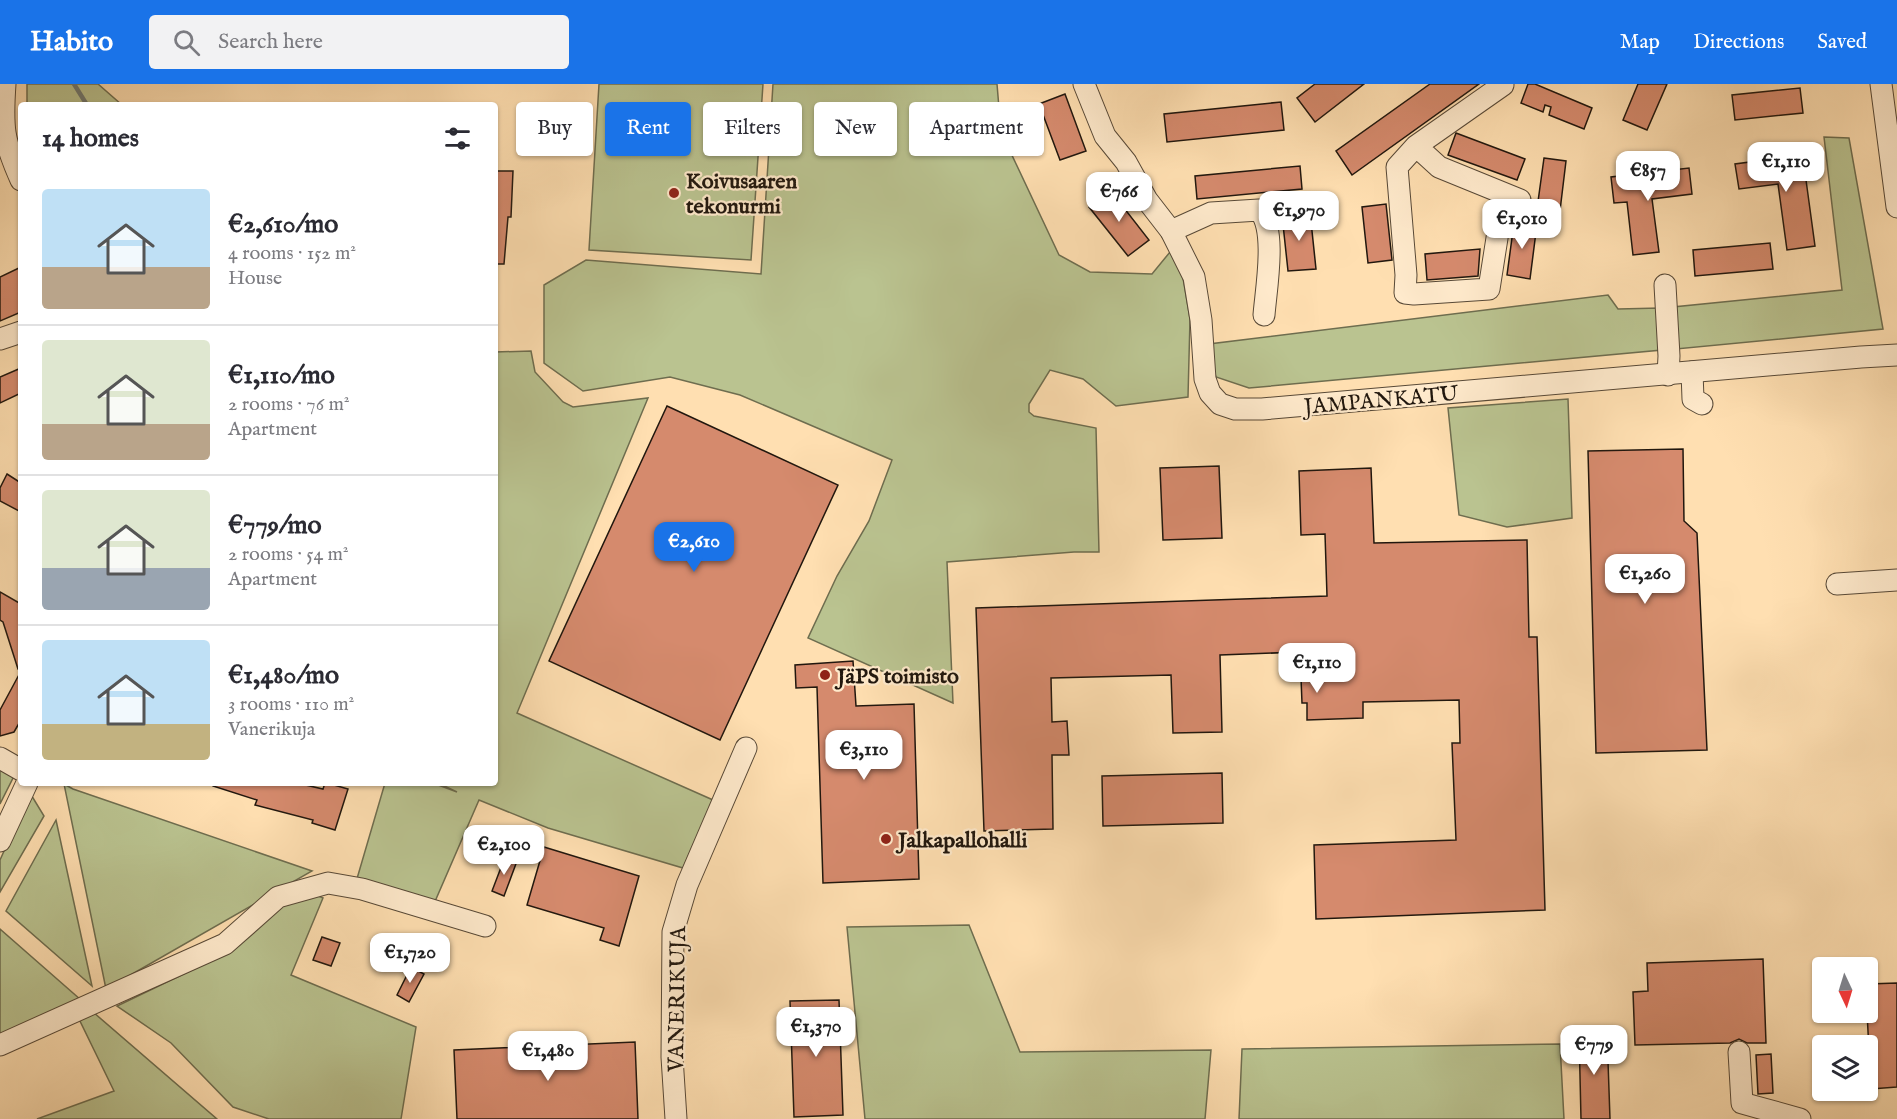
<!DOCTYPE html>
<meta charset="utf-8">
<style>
:root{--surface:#fff;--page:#f2f2f3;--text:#2b2b33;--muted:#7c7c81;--line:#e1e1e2;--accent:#1a73e8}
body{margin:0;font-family:"IM FELL English",serif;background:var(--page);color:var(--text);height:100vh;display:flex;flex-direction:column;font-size:22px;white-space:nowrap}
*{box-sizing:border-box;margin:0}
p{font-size:20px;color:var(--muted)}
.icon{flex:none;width:33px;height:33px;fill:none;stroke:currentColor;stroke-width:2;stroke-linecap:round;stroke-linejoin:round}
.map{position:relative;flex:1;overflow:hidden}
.details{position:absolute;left:18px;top:18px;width:480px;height:684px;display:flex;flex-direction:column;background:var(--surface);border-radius:6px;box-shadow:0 2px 4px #0004}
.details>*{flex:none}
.guide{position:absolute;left:516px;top:18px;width:570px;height:54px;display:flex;gap:12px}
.needle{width:39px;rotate:176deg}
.controls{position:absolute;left:1812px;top:873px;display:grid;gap:12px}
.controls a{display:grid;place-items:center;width:66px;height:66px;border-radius:6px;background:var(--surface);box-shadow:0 2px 4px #0004;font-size:30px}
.price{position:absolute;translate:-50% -51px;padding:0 14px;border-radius:12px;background:#fff;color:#222;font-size:20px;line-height:39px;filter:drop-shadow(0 2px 3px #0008)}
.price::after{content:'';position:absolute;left:50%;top:36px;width:18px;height:14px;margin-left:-9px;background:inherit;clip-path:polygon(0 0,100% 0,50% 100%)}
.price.active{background:var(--accent);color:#fff}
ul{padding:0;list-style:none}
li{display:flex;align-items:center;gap:18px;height:150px;padding:0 24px}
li+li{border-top:2px solid var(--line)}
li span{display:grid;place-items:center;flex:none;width:168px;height:120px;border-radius:6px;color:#555}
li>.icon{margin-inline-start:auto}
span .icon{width:72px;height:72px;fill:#fffc;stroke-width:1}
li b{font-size:26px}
h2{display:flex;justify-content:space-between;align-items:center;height:72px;padding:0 24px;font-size:26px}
.chip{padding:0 21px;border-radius:6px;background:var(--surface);box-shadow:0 2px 4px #0004;font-size:21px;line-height:54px}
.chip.active{background:var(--accent);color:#fff}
header{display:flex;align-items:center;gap:36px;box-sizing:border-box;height:84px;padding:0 30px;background:var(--accent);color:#fff}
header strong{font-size:28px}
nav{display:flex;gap:33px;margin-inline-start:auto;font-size:21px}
.search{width:420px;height:54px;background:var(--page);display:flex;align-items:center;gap:15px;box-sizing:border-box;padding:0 21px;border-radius:6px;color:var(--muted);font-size:22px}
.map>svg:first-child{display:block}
.green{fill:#bac390;stroke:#6e6d4f;stroke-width:1.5}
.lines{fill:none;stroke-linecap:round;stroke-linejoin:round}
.stream{stroke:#6f7972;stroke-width:4.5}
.building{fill:#d58a6d;stroke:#21170e;stroke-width:1.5}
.minor-casing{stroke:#584937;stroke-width:23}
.minor{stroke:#ffeacc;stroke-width:21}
.poi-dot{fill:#8f2418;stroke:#ffeacc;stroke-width:2}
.labels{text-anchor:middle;stroke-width:4.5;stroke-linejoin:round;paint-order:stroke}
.poi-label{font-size:22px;font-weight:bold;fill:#21170e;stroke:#ffeacc;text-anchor:start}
.street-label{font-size:22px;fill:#21170e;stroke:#ffeacc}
</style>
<header>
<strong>Habito</strong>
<div class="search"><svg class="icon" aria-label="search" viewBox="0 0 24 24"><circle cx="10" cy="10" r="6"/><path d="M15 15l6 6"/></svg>Search here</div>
<nav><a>Map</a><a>Directions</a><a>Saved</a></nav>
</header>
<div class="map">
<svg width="1897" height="1035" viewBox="0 0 1897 1035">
<rect width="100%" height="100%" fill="#ffdfb1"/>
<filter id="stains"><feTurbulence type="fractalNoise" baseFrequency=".00333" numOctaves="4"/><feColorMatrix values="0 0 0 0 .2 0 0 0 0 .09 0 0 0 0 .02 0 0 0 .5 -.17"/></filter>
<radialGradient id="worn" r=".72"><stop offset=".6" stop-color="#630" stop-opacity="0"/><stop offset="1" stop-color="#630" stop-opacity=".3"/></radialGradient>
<g class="green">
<polygon points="27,0 98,0 122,21 27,21"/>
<polygon points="599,0 763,0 751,176 589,166"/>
<polygon points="773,0 997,0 1001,48 1059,171 1090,188 1152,190 1170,168 1183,194 1190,235 1188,313 1116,322 1083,295 1050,286 1029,320 1029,328 1034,332 1096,344 1099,468 1074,468 947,478 953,619 808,554 837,492 869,437 892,376 740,311 670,293 583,307 544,279 544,201 586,176 761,190"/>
<polygon points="1824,53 1849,54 1883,245 1676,265 1673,223 1842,206"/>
<polygon points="1608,211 1618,225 1660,224 1662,266 1249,304 1216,293 1212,281 1209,260"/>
<polygon points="531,267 535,288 563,318 573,323 648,314 517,629 713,716 683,784 548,744 479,716 433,822 356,798 385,699 433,699 457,708 438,699 495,699 495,268"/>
<polygon points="1568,315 1572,434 1507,443 1459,431 1448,324"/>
<polygon points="0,685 14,692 0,720"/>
<polygon points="64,700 73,705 312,787 106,905"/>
<polygon points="30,709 44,732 0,808 0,776"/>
<polygon points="56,736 92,902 6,827"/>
<polygon points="312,809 323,814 291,891 416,943 401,1035 269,1035 233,1023 171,959 117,922 223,871 280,822"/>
<polygon points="969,841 1020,968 1211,966 1205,1035 865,1035 847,843"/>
<polygon points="0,845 81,916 0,952"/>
<polygon points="93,928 217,1035 37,1035 114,1007 79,935"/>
<polygon points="1560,960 1564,1035 1239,1035 1242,965"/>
</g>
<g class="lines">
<polyline class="stream" points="74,0 87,21"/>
</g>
<g class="building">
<polygon points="1315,0 1364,0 1315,38 1297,14"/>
<polygon points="1430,0 1479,0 1352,91 1336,67"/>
<polygon points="1528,0 1535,0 1592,24 1584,45 1549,31 1551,23 1545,21 1543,28 1521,19"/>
<polygon points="1638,0 1667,0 1647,46 1623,36"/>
<polygon points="1800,4 1803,29 1735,36 1732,11"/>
<polygon points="1065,10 1086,67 1060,76 1039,20"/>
<polygon points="1281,18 1284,46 1167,58 1164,30"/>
<polygon points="1456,49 1525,75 1517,96 1448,71"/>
<polygon points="1811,70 1815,95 1806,96 1815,162 1787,166 1778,100 1739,105 1735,80"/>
<polygon points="1544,74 1566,77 1559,135 1536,132"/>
<polygon points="1300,82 1302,105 1197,115 1195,92"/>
<polygon points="1689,84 1692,110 1652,115 1659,168 1633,171 1627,118 1614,119 1611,93"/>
<polygon points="495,87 513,87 511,133 508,133 504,180 495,180"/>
<polygon points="1110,106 1149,156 1128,172 1089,123"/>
<polygon points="1386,120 1392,176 1368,179 1362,123"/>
<polygon points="1310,128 1316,185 1288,187 1282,131"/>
<polygon points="1517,137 1537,140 1530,195 1507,191 1514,139"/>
<polygon points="1770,159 1773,185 1695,192 1693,166"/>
<polygon points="1480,165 1478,192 1427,196 1425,170"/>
<polygon points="21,183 21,228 0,237 0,193"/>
<polygon points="21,284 21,309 0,319 0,293"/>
<polygon points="667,322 838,401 720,656 549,577"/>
<polygon points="1683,365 1684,437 1697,449 1707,666 1596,669 1588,367"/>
<polygon points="1219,382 1222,454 1163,456 1160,384"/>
<polygon points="1371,384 1374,459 1527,456 1529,553 1537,553 1545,826 1316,835 1314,761 1456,756 1452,659 1460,659 1459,616 1363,618 1363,634 1307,636 1307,619 1302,619 1300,568 1220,571 1222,648 1173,649 1171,591 1051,594 1052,638 1067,637 1069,671 1052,671 1053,745 984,747 976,524 1327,512 1325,450 1301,451 1299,387"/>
<polygon points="7,390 21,399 21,428 0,417 0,404"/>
<polygon points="0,508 21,520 21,585 18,585 3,538 0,536"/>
<polygon points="853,577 856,622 914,620 919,795 823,799 817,603 796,604 795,581"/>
<polygon points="21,587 21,636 14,648 0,652 0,626"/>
<polygon points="1222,689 1223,739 1103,742 1102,692"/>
<polygon points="213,699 297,699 323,705 325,699 327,699 348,705 335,746 312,739 313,736 255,721 257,716 213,702"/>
<polygon points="544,763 639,792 619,862 600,856 604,844 527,821"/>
<polygon points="505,773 517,777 504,812 492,807"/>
<polygon points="322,853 340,859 331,882 313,876"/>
<polygon points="1763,875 1766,959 1747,959 1739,955 1730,959 1635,961 1633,908 1648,907 1647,879"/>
<polygon points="411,883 424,890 409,918 397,911"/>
<polygon points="1897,899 1897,1003 1871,1005 1867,928 1868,900"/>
<polygon points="839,916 843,1031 794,1033 790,917"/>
<polygon points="1607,948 1610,1035 1581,1035 1579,949"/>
<polygon points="635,958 638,1035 457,1035 454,966"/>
<polygon points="1771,970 1773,1009 1758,1010 1756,971"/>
</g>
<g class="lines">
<defs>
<g id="minor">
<path d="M5,0c-3,43 -2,56 16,96"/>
<polyline points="1084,0 1105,52 1126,78 1147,116 1171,147 1194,193 1201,236 1205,295 1210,309 1220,320 1235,325 1262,325 1861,273 1897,271"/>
<polyline points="1881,0 1897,123"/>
<polyline points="1416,62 1397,83 1406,191 1405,209 1414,210 1489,205 1500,135 1520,116 1439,83 1416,62 1503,1"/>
<path d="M1171,147l40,-18 48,-3c18,19 7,79 5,105"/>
<polyline points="1665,201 1669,272 1668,291"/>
<polyline points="0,255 21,248"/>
<polyline points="1692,288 1693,315 1702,320"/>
<polyline points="1837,500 1897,496"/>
<polyline points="0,674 21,686"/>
<polyline points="0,757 27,699"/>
<polyline points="0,961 225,860 278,813 328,799 362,805 485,842"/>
<polyline points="1739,968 1742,1019 1800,1035"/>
<polyline points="676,1035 672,973 673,848 687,801 746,664"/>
</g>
</defs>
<use href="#minor" class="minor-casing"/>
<use href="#minor" class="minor"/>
</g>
<g class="poi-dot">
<circle cx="674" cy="109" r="6"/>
<circle cx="825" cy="591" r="6"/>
<circle cx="886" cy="755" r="6"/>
</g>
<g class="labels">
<g class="poi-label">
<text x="686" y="104">Koivusaaren<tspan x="686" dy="25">tekonurmi</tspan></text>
<text x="837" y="599">JäPS toimisto</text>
<text x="898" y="763">Jalkapallohalli</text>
</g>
<g class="street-label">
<text transform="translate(1381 315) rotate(-5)" y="8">JAMPANKATU</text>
<text transform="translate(676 915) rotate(-89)" y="8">VANERIKUJA</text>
</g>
</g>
<rect width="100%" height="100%" filter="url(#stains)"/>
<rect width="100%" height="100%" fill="url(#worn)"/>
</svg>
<div class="controls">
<a><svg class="needle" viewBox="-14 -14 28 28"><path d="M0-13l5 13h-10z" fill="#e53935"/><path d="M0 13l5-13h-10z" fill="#7c7c81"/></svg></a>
<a><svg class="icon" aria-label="layers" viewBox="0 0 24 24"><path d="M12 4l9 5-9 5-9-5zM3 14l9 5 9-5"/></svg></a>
</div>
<b class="price" style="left:1786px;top:109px">€1,110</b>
<b class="price" style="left:1648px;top:118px">€857</b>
<b class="price" style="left:1119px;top:139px">€766</b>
<b class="price" style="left:1299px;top:158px">€1,970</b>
<b class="price" style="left:1522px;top:166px">€1,010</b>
<b class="price active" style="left:694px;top:489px">€2,610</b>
<b class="price" style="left:1645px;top:521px">€1,260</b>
<b class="price" style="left:1317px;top:610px">€1,110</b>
<b class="price" style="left:864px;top:697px">€3,110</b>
<b class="price" style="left:504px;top:792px">€2,100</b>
<b class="price" style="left:410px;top:900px">€1,720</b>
<b class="price" style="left:816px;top:974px">€1,370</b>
<b class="price" style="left:1594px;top:992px">€779</b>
<b class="price" style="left:548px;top:998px">€1,480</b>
<div class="guide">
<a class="chip">Buy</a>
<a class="chip active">Rent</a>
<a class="chip">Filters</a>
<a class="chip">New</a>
<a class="chip">Apartment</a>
</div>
<section class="details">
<h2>14 homes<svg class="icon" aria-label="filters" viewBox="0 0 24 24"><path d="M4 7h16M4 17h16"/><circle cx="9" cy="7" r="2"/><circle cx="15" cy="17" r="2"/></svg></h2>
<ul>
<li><span style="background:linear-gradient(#bfe0f5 65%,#b9a48a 0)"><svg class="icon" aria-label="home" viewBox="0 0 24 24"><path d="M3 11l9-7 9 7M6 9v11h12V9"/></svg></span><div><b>€2,610/mo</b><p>4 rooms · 152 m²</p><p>House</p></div></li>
<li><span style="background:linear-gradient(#dfe7d0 70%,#b9a48a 0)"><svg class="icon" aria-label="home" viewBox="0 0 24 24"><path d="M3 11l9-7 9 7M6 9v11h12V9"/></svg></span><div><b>€1,110/mo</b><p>2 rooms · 76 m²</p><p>Apartment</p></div></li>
<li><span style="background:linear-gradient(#dfe7d0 65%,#9aa5b1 0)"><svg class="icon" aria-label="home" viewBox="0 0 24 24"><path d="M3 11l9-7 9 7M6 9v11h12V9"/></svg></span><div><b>€779/mo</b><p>2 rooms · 54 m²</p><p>Apartment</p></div></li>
<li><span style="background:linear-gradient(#bfe0f5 70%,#c2b280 0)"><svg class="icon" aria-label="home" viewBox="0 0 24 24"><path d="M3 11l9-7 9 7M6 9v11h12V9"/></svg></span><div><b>€1,480/mo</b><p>3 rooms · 110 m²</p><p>Vanerikuja</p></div></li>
</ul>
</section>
</div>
